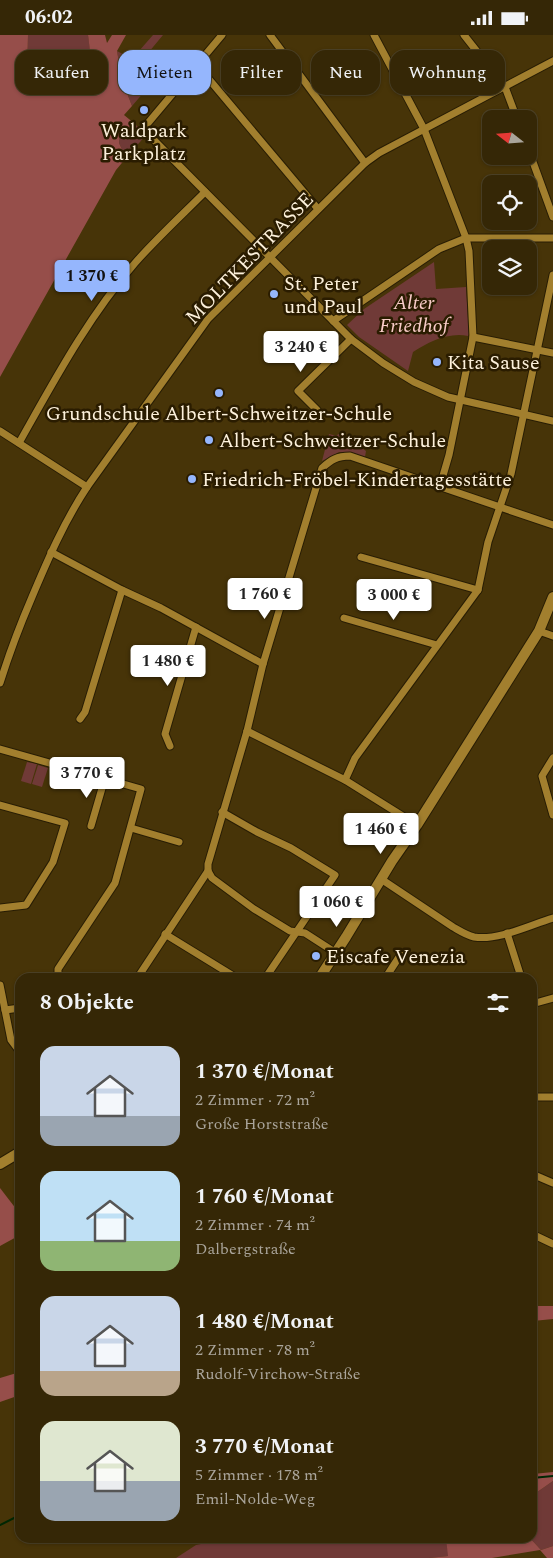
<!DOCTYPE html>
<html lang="de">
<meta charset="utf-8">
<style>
:root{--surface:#352706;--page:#403314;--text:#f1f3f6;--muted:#aaa59b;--line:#4f4428;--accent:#95b6fd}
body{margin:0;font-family:Spectral,serif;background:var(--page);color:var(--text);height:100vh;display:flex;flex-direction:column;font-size:19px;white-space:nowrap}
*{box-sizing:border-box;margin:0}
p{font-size:16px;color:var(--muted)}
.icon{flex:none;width:28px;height:28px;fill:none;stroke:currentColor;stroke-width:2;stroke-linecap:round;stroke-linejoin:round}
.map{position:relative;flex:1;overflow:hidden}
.side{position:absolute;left:15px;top:938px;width:522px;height:570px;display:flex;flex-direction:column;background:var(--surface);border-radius:15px;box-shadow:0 1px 4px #0004,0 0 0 1px var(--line)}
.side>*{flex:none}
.guide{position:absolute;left:15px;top:15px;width:524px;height:45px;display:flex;gap:10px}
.needle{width:32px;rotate:287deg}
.controls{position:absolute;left:482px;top:75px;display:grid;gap:10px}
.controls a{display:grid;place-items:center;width:55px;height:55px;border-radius:10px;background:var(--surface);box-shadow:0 1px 4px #0004,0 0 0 1px var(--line);font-size:25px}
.price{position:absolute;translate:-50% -42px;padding:0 11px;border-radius:5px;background:#fff;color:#222;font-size:16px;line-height:32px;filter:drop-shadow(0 1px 2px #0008)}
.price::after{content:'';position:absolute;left:50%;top:30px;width:15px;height:11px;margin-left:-8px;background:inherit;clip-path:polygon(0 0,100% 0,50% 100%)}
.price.current{background:var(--accent);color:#111}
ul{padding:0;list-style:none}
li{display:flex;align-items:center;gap:15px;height:125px;padding:0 25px}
li span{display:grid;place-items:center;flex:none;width:140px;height:100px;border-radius:15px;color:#555}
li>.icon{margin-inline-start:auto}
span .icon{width:60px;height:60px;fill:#fffc;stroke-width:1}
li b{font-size:21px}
h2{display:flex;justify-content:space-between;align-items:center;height:60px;padding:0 25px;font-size:21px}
.pill{padding:0 18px;border-radius:15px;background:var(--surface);box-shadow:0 1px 4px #0004,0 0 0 1px var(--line);font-size:18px;line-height:45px}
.pill.current{background:var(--accent);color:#111}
.status{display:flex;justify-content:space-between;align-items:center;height:35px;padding:0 25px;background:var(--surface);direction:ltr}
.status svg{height:14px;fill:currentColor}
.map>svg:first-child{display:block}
.green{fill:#703a37}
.forest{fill:#964e4a}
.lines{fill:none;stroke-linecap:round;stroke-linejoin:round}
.stream{stroke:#002703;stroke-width:2}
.street-casing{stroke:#281d04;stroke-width:9}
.secondary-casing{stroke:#281d04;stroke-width:12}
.street{stroke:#a27f2e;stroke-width:7}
.secondary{stroke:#a27f2e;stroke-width:10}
.poi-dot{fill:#95b6fd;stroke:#2a1c00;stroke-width:2}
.labels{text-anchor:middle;stroke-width:5;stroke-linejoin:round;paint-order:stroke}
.poi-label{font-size:20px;fill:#fdf1db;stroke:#2a1c00;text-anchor:start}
.street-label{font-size:20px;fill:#fdf1db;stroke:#2a1c00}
.park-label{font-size:20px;font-style:italic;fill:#facdc9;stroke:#2a1c00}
</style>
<div class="status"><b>06:02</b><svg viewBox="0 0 49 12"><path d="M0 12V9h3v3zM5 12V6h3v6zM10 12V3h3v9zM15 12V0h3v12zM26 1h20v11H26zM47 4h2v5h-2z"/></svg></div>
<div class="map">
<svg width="553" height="1523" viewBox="0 0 553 1523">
<rect width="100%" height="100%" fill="#473408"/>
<g class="green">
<polygon points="28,0 88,0 95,48 27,41"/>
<polygon points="153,0 163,0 134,35 151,49 132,71 122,45 117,16 132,24"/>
<polygon points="135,89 146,100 126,123 119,108 120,97"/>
<path d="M434,227l2,27 30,-2 3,47 -1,2c-20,-4 -39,6 -55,16l-5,19 -49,-34 -12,-12 17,-16z"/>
<polygon points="329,399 337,401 338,399 343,400 366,416 365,422 350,418 339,417 322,426"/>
<polygon points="27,727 37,729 31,749 21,746"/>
<polygon points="38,730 48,733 42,752 32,749"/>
<polygon points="553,1446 553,1511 541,1515 530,1503 532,1502 533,1460"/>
<polygon points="236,1502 446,1503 449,1521 429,1523 176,1523 196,1510"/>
</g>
<g class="forest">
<polygon points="0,0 28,0 27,41 94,48 88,0 105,0 107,8 112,0 126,0 117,16 122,45 132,71 124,80 135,89 120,98 119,108 126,123 116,135 0,342"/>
<polygon points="0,1153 20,1179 20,1200 0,1211"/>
<polygon points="533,1271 553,1271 553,1284 533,1286"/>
<polygon points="20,1337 20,1360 0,1367 0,1343"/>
<polygon points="553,1437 553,1446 533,1460 533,1439"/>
<polygon points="446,1503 530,1503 541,1515 553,1511 553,1523 547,1523 540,1515 492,1523 429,1523 448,1521"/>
</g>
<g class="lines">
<g class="stream">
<polyline points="532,1443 553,1441"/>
<polyline points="0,1490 20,1480"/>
</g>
<defs>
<g id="street">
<polyline points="222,0 143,94 351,304 383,328 414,347 448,362 553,386"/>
<polyline points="270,0 365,128"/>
<polyline points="374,0 424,94 466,203 469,216 473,302 449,420 440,451"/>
<polyline points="464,0 505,52 517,84"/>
<polyline points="197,30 318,174"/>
<polyline points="529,116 553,182"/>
<polyline points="333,286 439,214 466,203 553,203"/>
<polyline points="473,302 553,318"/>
<polyline points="317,375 298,356 351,304"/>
<polyline points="0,396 87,452"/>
<path d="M19,408c35,-62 69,-126 116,-180 22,-25 47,-48 70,-71"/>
<polyline points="51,517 122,555 161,573 263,629"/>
<polyline points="361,522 478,555"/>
<polyline points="344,583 437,610"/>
<polyline points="539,596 553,601"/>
<path d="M0,648c9,-29 20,-58 32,-86 16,-38 32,-75 55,-110l121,-168 157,-156 14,-10 174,-92"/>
<polyline points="80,684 85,677 122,555"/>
<polyline points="247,696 345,745 417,790"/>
<polyline points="170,711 165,699 196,592"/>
<polyline points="0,714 141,754 115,848 58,934 58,942"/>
<polyline points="553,723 542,741 553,780"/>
<polyline points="345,745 355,723 478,555 488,507 511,439 553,240"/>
<polyline points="0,770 65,788 53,827 26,870 0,873"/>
<polyline points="222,777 257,797 291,813 335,840 266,942"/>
<polyline points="91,791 105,743"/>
<polyline points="131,793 179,807"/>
<path d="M381,844l72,48c7,4 13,8 21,10 24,4 56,-12 79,-19"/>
<polyline points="507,898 521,942"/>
<polyline points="165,899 235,942"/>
<path d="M336,918l-31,-20 -15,-2 -36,-22 -42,-31 -4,-7v-7l39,-133 16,-67 59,-196c9,-8 15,-12 28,-12l203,69"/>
<polyline points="138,942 208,836"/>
<polyline points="386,942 401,919"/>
<polyline points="0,950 11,1005 20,1017"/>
<polyline points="532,969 553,963"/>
<polyline points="5,975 20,973"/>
<polyline points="532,980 532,989"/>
<polyline points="532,1062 553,1062"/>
<polyline points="532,1139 553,1148"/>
<polyline points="532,1199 553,1209"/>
</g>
<g id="secondary">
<polyline points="320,942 346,902 392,826 417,790 539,596 553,562"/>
<polyline points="0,1129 20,1117"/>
</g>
</defs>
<use href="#street" class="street-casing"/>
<use href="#secondary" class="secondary-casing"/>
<use href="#street" class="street"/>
<use href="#secondary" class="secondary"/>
</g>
<g class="poi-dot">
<circle cx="144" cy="75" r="5"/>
<circle cx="274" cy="259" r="5"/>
<circle cx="437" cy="327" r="5"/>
<circle cx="219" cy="358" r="5"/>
<circle cx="209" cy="405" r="5"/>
<circle cx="192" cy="444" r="5"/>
<circle cx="316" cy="921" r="5"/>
</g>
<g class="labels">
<g class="poi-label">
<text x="144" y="102" text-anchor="middle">Waldpark<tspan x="144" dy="23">Parkplatz</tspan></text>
<text x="284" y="255">St. Peter<tspan x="284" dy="23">und Paul</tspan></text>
<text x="447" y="334">Kita Sause</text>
<text x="219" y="385" text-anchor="middle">Grundschule Albert-Schweitzer-Schule</text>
<text x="219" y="412">Albert-Schweitzer-Schule</text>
<text x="202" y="451">Friedrich-Fröbel-Kindertagesstätte</text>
<text x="326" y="928">Eiscafe Venezia</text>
</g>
<g class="street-label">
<text transform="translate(249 223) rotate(-46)" y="7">MOLTKESTRASSE</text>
</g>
<g class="park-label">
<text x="414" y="274">Alter<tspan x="414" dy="23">Friedhof</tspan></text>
</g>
</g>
</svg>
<div class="controls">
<a><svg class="needle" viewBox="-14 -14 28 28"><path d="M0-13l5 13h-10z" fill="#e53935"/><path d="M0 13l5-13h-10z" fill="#aaa59b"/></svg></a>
<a><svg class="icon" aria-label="locate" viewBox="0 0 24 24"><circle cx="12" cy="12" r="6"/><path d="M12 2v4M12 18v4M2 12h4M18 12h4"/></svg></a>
<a><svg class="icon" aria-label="layers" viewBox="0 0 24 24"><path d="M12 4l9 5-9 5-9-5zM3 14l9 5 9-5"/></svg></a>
</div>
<b class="price current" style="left:92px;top:267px">1 370 €</b>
<b class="price" style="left:301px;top:338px">3 240 €</b>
<b class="price" style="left:265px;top:585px">1 760 €</b>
<b class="price" style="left:394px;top:586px">3 000 €</b>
<b class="price" style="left:168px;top:652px">1 480 €</b>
<b class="price" style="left:87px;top:764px">3 770 €</b>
<b class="price" style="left:381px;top:820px">1 460 €</b>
<b class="price" style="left:337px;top:893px">1 060 €</b>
<div class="guide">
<a class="pill">Kaufen</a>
<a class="pill current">Mieten</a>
<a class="pill">Filter</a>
<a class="pill">Neu</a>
<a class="pill">Wohnung</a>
</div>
<section class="side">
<h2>8 Objekte<svg class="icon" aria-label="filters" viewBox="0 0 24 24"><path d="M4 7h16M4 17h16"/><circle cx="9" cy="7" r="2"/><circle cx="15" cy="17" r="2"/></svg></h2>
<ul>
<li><span style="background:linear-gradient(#c9d6e8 70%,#9aa5b1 0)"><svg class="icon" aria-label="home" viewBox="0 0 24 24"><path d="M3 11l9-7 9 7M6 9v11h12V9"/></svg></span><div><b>1 370 €/Monat</b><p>2 Zimmer · 72 m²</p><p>Große Horststraße</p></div></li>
<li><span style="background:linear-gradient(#bfe0f5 70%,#8fb573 0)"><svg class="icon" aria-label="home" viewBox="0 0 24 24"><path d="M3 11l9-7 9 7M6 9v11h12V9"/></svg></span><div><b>1 760 €/Monat</b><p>2 Zimmer · 74 m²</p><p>Dalbergstraße</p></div></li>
<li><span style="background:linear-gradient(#c9d6e8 75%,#b9a48a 0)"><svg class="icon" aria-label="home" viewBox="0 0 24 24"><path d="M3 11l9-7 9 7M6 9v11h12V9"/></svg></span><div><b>1 480 €/Monat</b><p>2 Zimmer · 78 m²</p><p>Rudolf-Virchow-Straße</p></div></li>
<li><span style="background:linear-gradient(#dfe7d0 60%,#9aa5b1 0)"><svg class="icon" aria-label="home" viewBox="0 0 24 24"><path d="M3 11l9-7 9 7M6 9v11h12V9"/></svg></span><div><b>3 770 €/Monat</b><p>5 Zimmer · 178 m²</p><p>Emil-Nolde-Weg</p></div></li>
</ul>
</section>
</div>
